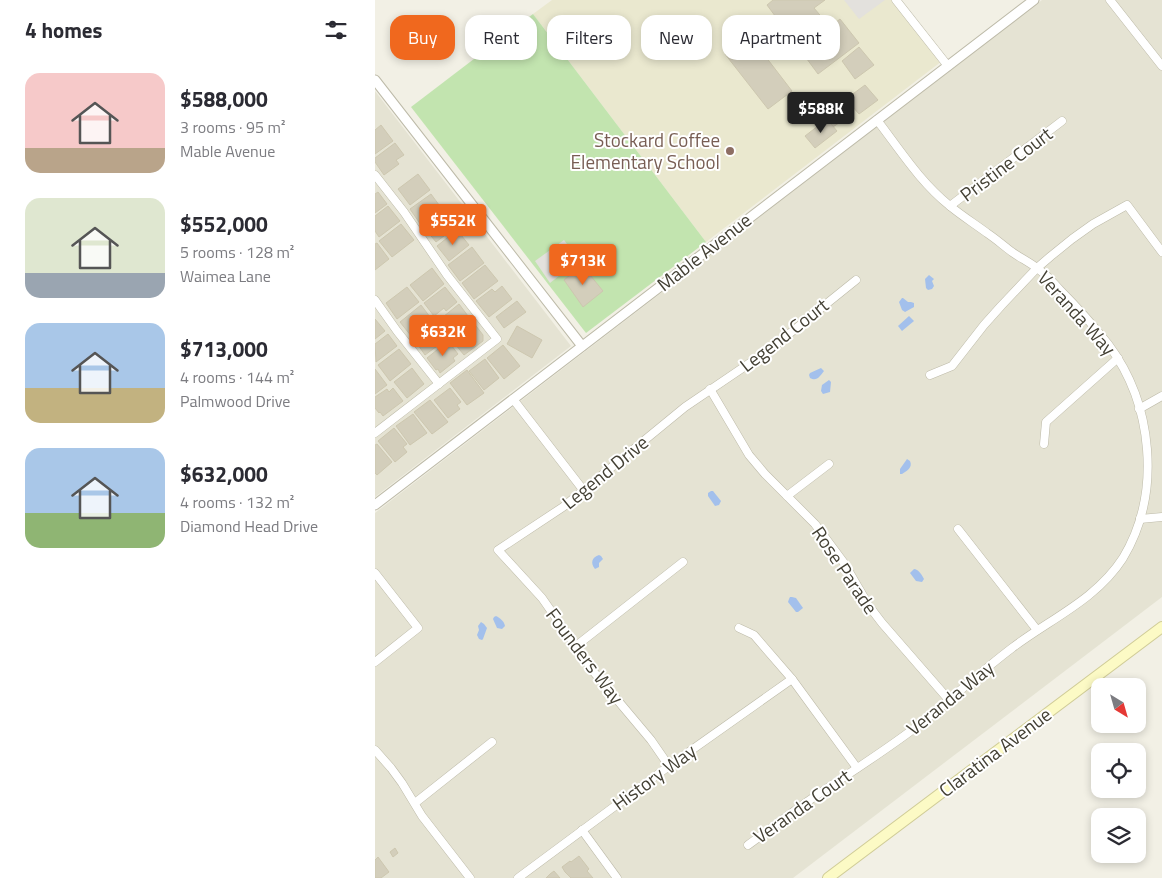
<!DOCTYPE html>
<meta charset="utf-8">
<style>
:root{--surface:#fff;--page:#f7f7f7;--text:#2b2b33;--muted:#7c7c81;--accent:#f0681e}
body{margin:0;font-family:"Titillium Web",sans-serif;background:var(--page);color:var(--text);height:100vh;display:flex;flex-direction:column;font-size:19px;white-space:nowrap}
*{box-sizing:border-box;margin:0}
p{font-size:16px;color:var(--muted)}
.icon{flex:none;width:28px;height:28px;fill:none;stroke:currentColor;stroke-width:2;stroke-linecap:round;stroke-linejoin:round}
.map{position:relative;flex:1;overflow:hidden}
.drawer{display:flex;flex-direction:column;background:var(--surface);width:375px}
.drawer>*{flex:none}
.top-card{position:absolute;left:15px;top:15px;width:475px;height:45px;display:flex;gap:10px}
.needle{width:32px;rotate:143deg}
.buttons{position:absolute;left:716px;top:678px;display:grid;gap:10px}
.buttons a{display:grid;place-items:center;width:55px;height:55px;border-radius:10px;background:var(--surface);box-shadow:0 2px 8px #0003;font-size:25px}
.price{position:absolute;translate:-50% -42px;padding:0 11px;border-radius:5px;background:var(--accent);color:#fff;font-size:16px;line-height:32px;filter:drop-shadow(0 1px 2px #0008)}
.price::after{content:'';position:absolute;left:50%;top:30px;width:15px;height:11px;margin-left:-8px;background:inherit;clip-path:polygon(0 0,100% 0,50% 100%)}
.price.active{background:#222;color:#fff}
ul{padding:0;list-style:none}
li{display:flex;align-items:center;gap:15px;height:125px;padding:0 25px}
li span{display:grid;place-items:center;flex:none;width:140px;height:100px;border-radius:15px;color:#555}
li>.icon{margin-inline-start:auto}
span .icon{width:60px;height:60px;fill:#fffc;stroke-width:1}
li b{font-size:21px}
h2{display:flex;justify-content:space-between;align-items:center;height:60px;padding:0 25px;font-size:21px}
.chip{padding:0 18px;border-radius:15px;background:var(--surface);box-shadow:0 2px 8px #0003;font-size:18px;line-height:45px}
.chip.active{background:var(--accent);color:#fff}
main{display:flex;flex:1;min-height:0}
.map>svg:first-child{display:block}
.residential{fill:#e5e3d3}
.education{fill:#eae8cf}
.green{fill:#c2e4af}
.parking{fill:#e3e1dd}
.water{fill:#a3c0ec}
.building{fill:#d3cebb;stroke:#cdc7af}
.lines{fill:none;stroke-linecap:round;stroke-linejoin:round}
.minor-casing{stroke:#bdbaa8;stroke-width:9}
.tertiary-casing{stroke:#bdbaa8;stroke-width:11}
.secondary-casing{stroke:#d0cc97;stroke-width:12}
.minor{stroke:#fff;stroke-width:8}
.tertiary{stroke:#fff;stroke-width:9}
.secondary{stroke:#fcfac5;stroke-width:10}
.education-dot{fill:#8d6e63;stroke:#fff;stroke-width:2}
.labels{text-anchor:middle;stroke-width:4;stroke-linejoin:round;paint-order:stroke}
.education-label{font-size:19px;fill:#785e54;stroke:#fff;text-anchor:end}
.street-label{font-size:19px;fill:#444135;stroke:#fff}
</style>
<main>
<section class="drawer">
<h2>4 homes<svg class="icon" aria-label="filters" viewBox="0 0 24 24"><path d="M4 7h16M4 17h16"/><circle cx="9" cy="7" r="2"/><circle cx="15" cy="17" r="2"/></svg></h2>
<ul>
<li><span style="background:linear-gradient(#f6c9c9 75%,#b9a48a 0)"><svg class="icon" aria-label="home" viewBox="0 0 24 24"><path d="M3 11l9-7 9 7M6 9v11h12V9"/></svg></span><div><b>$588,000</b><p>3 rooms · 95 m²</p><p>Mable Avenue</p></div></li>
<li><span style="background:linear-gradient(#dfe7d0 75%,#9aa5b1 0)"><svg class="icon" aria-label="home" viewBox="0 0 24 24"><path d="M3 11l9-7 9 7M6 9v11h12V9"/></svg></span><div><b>$552,000</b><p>5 rooms · 128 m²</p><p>Waimea Lane</p></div></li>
<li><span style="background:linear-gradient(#a9c7e8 65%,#c2b280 0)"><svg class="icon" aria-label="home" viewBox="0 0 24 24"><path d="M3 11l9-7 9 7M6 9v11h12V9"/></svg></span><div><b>$713,000</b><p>4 rooms · 144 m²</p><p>Palmwood Drive</p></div></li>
<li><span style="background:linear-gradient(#a9c7e8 65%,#8fb573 0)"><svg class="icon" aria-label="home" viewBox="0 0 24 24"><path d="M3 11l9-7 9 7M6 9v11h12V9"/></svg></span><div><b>$632,000</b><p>4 rooms · 132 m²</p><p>Diamond Head Drive</p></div></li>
</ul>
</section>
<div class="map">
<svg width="787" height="878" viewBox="0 0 787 878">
<rect width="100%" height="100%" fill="#f2f0e5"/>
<g class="residential">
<polygon points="667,0 787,0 787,597 418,878 0,878 0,513"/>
<polygon points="0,91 196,346 0,497"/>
</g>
<polygon class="education" points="177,0 520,0 567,61 331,242 158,14"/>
<polygon class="green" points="158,14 331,242 211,333 36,107"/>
<g class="parking">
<polygon points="469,0 510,0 484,19"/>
<polygon points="189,240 204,260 175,283 160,261"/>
</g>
<g class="water">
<polygon points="554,275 559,279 557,281 559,286 557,289 553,290 551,288 550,279"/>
<polygon points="527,298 528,298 533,302 536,302 539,303 539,307 530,312 527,310 524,302"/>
<polygon points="534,316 539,321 527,331 523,326"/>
<path d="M446,368l3,3c-4,5 -7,11 -14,7l-1,-3 1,-2z"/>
<polygon points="454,380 456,382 455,392 448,394 446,391 447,385"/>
<path d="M532,459l3,2c3,6 -3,10 -8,13h-2v-5z"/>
<polygon points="336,491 338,491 346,501 344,505 340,506 333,496 333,493"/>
<path d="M224,555l2,1 2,3 -4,4v4l-4,2c-5,-6 -3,-12 4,-14z"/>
<path d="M539,569c4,0 8,6 10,10l-2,3 -6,-1 -6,-8z"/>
<polygon points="415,597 417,597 421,598 428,608 423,612 421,612 413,602 414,599"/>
<path d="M121,616c4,2 8,5 9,10l-3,3 -5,-1 -4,-9 1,-2z"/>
<polygon points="106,622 109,624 112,628 108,639 107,640 104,639 102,635 104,630 103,626"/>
</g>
<g class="building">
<polygon points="398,0 450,0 439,8 455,27 465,19 484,43 443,74 392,5"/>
<polygon points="374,35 417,91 393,109 350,54"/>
<polygon points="484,47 499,65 480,79 467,61"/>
<polygon points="490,85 503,100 484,114 471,99"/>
<polygon points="465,99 478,113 458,127 447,112"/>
<polygon points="452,119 462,131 440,148 430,136"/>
<polygon points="6,125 18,141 0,154 0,130"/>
<polygon points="20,143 29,155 21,160 24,164 9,175 0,162 0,158"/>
<polygon points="43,174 55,190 35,205 23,189"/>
<polygon points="3,192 12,204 0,213 0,194"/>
<polygon points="56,194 67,209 46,225 35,209"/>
<polygon points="13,206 25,221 4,237 0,231 0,216"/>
<polygon points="69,210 82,226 61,242 48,226"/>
<polygon points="26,224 39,240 17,257 4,241"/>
<polygon points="82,230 94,245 74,261 62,246"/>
<polygon points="2,243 14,259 0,270 0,244"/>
<polygon points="97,247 109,263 85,281 73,265"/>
<polygon points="110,265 123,281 99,299 87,283"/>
<polygon points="207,265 228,291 208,307 189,280"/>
<polygon points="57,268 69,284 48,301 35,285"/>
<polygon points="127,286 137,299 114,317 101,301 117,289 120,292"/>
<polygon points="32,287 44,302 22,319 11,303"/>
<polygon points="70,287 82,302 71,311 69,308 59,316 49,303"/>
<polygon points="142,301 151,312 129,328 121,317"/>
<polygon points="84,304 96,320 80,332 78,329 72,333 63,321"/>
<polygon points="46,305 58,321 37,337 25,322"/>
<polygon points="0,319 10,331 0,339"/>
<polygon points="98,322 108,335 108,341 89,355 76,339"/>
<polygon points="142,326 167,340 157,358 132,344"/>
<polygon points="61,328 70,340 50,355 39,339 53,329 55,332"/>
<polygon points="13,334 22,346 1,362 0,344"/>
<polygon points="73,341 83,354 78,358 80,361 65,373 63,369 61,370 52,358"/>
<polygon points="128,345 145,366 129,379 112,358"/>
<polygon points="24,349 36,364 15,381 3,365"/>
<polygon points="110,359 124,378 109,390 94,371"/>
<polygon points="37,368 49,384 32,398 19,382"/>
<polygon points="0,369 12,385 0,394"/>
<polygon points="92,370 109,393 92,405 75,383"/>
<polygon points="18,388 28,401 8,416 5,412 4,413 0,408 0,397 12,389 14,392"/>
<polygon points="75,388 86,402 82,405 85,409 73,418 59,400"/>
<polygon points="55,400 73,422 57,434 39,412"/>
<polygon points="38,414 52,433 35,445 21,426"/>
<polygon points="19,428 32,444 28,447 32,452 20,462 3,441"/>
<polygon points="2,444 17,462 2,475 0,473 0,445"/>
<polygon points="20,848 23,853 18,857 15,852"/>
<polygon points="204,856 211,865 214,869 212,871 218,878 196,878 190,872 187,867 195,861 196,862"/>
<polygon points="3,857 14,872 6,878 0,878 0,860"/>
<polygon points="179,871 185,878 171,878 175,874"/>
</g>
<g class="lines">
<defs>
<g id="minor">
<polyline points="521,0 573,66"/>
<polyline points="735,0 787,66"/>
<polyline points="0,175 29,212 72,275 122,339 0,433"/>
<polyline points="575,206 687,121"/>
<polyline points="0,300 22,331 64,384"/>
<polyline points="555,375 577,366 609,325 626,306 662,268 676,256 697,239 718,224 752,205 787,252"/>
<polyline points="335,389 374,455 390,474 440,524 469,563 494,606 507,623 574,700"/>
<polyline points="138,399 209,491"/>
<polyline points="764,409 787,396"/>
<polyline points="669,444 671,422 743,358"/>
<polyline points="412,496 454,464"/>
<polyline points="765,519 787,517"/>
<polyline points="583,529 662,630"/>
<polyline points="0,573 43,628 0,662"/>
<polyline points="364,628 379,635 417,679 482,768"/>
<polyline points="201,646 308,562"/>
<polyline points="0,750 16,768 27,783 47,816 95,878"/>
<polyline points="294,766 276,740 218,671 167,598 123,550 188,507 310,407 394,350 481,280"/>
<polyline points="40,803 117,742"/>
<polyline points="207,830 242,878"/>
<path d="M373,845c25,-18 49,-37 75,-54 31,-21 63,-41 93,-64 33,-26 63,-54 96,-79 38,-29 84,-48 111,-90 39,-65 30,-154 -15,-214 -15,-19 -31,-37 -48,-54 -6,-6 -11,-13 -18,-18 -9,-8 -20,-13 -30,-20 -8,-6 -16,-13 -25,-19 -12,-9 -25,-17 -37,-27 -30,-24 -50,-56 -73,-86"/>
<polyline points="143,878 294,766 417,679"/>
</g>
<g id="tertiary">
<polyline points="0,80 207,346"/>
<polyline points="0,505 659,0"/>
</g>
<polyline id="secondary" points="453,878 787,627"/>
</defs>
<use href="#minor" class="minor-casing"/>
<use href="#tertiary" class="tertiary-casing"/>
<use href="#secondary" class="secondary-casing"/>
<use href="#minor" class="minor"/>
<use href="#tertiary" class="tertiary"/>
<use href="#secondary" class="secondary"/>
</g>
<circle class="education-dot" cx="355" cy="151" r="5"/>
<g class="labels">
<g class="education-label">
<text x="345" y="147">Stockard Coffee<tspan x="345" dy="22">Elementary School</tspan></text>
</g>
<g class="street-label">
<text transform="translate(631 164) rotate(-37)" y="7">Pristine Court</text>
<text transform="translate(329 252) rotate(-38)" y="7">Mable Avenue</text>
<text transform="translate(702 313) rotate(48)" y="7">Veranda Way</text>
<text transform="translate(409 335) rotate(-38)" y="7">Legend Court</text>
<text transform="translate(230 472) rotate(-39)" y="7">Legend Drive</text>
<text transform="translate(470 570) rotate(56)" y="7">Rose Parade</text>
<text transform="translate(210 656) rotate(53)" y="7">Founders Way</text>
<text transform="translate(575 698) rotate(-39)" y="7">Veranda Way</text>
<text transform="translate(620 752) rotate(-37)" y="7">Claratina Avenue</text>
<text transform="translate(279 777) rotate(-36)" y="7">History Way</text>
<text transform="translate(427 806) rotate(-35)" y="7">Veranda Court</text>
</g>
</g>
</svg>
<div class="buttons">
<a><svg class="needle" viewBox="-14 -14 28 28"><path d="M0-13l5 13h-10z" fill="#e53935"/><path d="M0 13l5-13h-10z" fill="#7c7c81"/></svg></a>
<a><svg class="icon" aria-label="locate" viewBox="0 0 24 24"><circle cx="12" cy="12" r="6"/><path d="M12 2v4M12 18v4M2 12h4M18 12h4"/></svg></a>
<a><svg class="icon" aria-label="layers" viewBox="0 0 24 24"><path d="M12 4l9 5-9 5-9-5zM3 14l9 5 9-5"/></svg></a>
</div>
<b class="price active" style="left:446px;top:134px">$588K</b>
<b class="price" style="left:78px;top:246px">$552K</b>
<b class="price" style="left:208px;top:286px">$713K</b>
<b class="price" style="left:68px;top:357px">$632K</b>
<div class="top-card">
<a class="chip active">Buy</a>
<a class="chip">Rent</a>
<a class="chip">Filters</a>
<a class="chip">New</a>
<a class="chip">Apartment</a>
</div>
</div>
</main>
